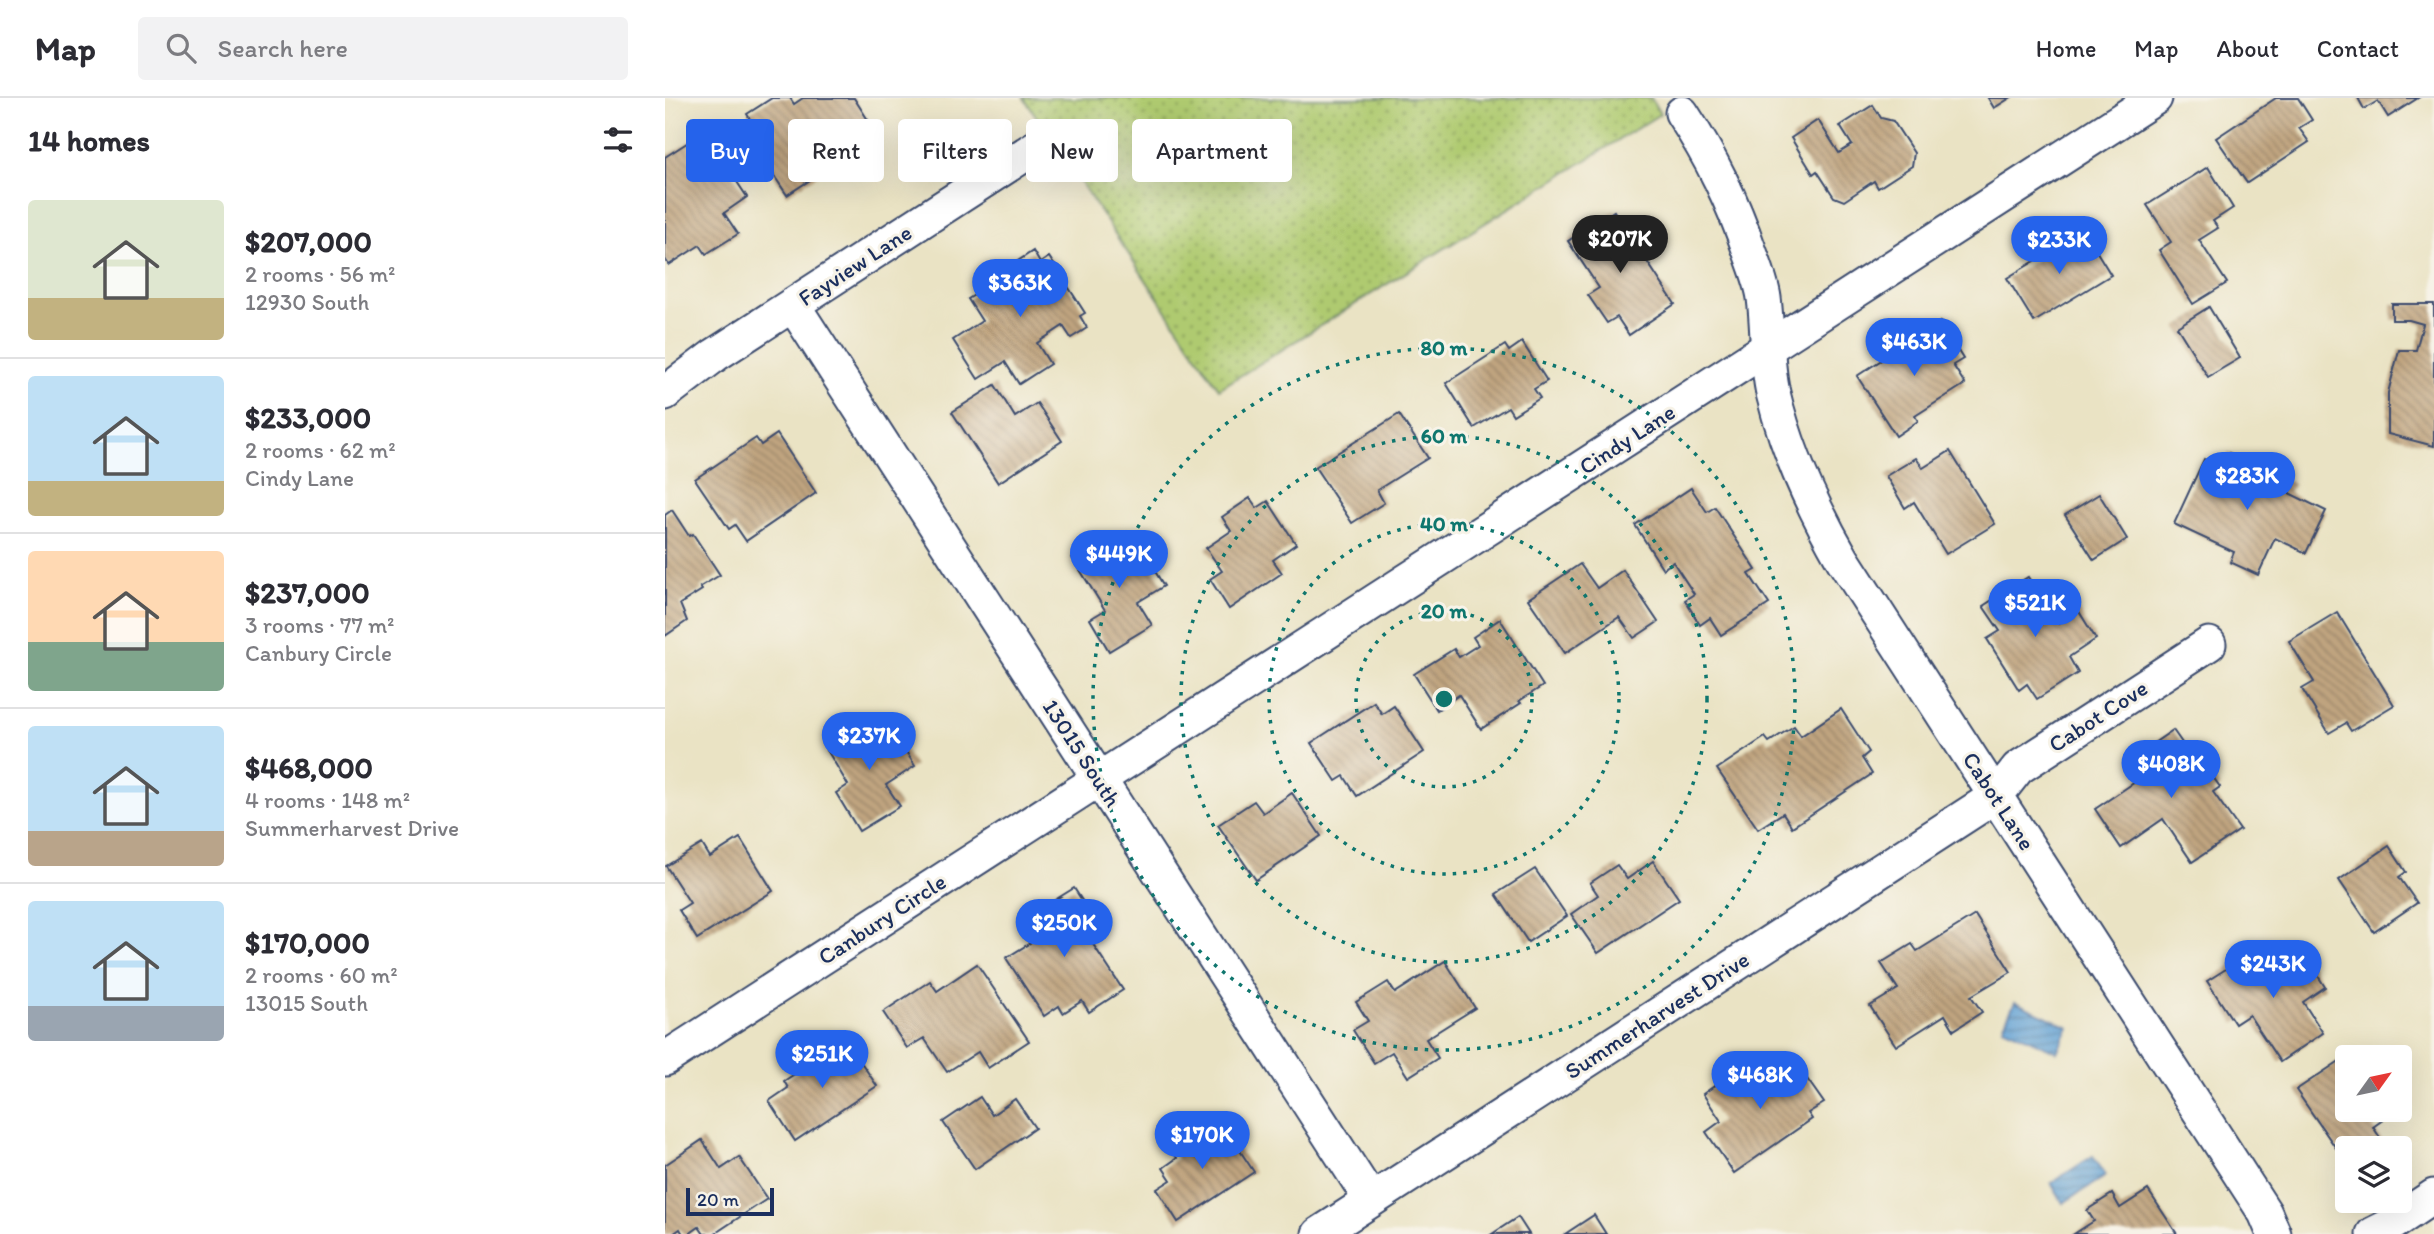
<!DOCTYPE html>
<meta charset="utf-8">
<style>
:root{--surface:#fff;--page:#f2f2f3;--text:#2b2b33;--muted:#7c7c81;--line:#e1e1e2;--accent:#2563eb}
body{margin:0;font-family:Itim,sans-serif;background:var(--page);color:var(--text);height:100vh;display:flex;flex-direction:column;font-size:26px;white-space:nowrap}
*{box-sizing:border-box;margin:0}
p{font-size:23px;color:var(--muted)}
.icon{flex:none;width:38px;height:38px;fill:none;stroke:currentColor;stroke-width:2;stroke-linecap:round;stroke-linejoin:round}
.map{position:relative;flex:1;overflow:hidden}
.panel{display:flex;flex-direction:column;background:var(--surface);width:665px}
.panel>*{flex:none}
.hud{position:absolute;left:21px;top:21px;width:665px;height:63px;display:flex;gap:14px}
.needle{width:46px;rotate:57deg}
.controls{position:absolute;left:1670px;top:947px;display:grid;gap:14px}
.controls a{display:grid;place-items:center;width:77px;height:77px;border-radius:7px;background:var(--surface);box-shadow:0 7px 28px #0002;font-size:35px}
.scale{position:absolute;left:21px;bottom:18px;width:88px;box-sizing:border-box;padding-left:7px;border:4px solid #1b2f5e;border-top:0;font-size:19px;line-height:24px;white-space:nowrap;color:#1b2f5e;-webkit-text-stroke:5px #f7f3e8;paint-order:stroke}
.price{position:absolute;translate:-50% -60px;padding:0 16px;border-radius:24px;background:var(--accent);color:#fff;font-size:23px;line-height:46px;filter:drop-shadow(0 2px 4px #0008)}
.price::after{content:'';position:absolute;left:50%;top:42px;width:21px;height:16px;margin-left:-10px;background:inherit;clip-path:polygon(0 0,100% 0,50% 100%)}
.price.current{background:#222;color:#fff}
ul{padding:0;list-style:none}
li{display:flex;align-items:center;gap:21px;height:175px;padding:0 28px}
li+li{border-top:2px solid var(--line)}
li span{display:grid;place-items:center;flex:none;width:196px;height:140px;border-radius:7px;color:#555}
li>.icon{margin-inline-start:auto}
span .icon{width:84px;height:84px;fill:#fffc;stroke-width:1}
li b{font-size:30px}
h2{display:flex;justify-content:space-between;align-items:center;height:84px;padding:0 28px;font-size:30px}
.pill{padding:0 24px;border-radius:7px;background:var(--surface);box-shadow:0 7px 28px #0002;font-size:24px;line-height:63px}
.pill.current{background:var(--accent);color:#fff}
header{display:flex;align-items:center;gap:42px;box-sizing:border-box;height:98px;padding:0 35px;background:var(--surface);border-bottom:2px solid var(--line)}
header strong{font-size:33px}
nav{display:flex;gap:38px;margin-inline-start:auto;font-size:24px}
.search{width:490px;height:63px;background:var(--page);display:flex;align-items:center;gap:18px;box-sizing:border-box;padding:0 24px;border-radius:7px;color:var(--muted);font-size:26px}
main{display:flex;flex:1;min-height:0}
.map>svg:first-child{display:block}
.grass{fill:url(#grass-dots);stroke:#657c67;stroke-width:2}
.water{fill:url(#water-rules);stroke:#3e6899;stroke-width:2}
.building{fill:url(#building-back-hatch)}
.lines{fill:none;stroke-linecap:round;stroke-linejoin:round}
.street-casing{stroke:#3a4a6d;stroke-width:37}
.street{stroke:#fff;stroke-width:33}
.ring{fill:none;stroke:#0f766e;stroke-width:3.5;stroke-dasharray:3.5 7}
.labels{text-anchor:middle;stroke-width:6;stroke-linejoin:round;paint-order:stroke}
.street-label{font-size:23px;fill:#1b2f5e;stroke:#f7f3e8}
.centre{fill:#0f766e;stroke:#f7f3e8;stroke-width:3.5}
.ring-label{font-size:21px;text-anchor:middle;font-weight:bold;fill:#0f766e;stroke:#f7f3e8;stroke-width:6;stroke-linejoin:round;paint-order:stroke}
</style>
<header>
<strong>Map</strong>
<div class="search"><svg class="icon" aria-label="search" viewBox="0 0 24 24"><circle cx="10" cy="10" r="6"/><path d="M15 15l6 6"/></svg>Search here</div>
<nav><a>Home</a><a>Map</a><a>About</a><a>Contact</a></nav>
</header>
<main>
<section class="panel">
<h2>14 homes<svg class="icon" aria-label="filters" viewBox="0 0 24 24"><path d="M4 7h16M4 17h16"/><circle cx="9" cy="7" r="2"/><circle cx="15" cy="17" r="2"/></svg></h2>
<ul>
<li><span style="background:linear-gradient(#dfe7d0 70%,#c2b280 0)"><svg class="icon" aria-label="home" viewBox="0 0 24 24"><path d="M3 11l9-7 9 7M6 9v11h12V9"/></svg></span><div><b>$207,000</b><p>2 rooms · 56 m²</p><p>12930 South</p></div></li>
<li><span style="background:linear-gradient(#bfe0f5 75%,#c2b280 0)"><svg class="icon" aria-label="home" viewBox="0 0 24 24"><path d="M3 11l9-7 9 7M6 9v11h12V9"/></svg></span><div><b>$233,000</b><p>2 rooms · 62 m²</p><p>Cindy Lane</p></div></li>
<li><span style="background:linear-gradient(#ffd9b3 65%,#7fa58c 0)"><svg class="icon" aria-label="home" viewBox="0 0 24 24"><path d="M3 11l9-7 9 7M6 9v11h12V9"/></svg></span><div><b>$237,000</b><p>3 rooms · 77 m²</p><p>Canbury Circle</p></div></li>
<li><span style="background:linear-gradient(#bfe0f5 75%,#b9a48a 0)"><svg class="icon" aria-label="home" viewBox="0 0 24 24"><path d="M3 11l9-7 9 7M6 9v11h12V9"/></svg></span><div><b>$468,000</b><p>4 rooms · 148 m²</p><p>Summerharvest Drive</p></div></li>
<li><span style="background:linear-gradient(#bfe0f5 75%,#9aa5b1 0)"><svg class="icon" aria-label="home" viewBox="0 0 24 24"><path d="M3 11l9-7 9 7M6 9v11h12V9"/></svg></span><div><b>$170,000</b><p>2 rooms · 60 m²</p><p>13015 South</p></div></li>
</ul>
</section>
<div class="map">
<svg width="1769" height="1136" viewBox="0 0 1769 1136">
<defs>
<pattern id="grass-dots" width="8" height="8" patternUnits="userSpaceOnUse" patternTransform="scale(1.75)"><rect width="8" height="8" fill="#afca70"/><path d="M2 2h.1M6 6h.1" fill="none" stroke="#8ea45f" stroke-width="1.8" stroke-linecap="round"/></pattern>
<pattern id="water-rules" width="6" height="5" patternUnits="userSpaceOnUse" patternTransform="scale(1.75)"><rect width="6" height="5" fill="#62a1d4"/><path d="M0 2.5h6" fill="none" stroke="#5084af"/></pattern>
<pattern id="building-back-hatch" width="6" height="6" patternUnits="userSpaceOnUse" patternTransform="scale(1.75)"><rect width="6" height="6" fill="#c0a47f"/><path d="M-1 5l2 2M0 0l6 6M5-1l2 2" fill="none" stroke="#9b866b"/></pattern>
</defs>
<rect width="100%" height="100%" fill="#f7f3e8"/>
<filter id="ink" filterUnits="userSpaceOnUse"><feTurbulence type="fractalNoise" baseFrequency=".0143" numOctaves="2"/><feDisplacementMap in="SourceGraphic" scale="14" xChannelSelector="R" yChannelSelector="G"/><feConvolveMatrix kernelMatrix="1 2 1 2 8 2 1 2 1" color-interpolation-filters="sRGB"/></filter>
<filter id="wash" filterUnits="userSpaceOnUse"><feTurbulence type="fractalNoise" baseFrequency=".00686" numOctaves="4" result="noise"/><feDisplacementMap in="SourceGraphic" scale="28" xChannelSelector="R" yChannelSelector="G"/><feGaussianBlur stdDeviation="1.57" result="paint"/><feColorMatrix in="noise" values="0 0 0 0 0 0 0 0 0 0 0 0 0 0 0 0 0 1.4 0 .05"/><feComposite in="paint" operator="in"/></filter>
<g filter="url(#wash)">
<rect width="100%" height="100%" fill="#eae3c4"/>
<polygon class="grass" points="359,0 986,0 995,16 554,291"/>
<g class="water">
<polygon points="1350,904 1404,929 1392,954 1338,929"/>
<polygon points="1428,1058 1441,1078 1398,1105 1386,1085"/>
</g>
<g id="blocks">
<g class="building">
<polygon points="107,0 125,0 129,6 138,0 189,0 210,33 204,37 210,47 165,76 162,71 122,97 82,37 91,31 82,16"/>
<polygon points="1323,0 1345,0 1329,10"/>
<polygon points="1611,0 1633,0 1647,22 1634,30 1644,44 1582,85 1551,40"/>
<polygon points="1693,0 1753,0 1723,19 1713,3 1699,11"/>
<polygon points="1208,7 1216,20 1228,23 1249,55 1247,68 1213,90 1209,83 1179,103 1169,99 1152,73 1148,76 1126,40 1153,22 1174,55 1187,47 1175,28"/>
<polygon points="39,34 82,99 59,115 73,136 41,156 35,147 4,167 0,161 0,59"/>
<polygon points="1543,69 1568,110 1548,123 1553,130 1534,142 1562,185 1528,206 1494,152 1506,144 1482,107"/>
<polygon points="949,113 1010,206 964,237 952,219 942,225 923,197 934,190 903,143"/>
<polygon points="1419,133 1446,177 1369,224 1342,180"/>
<polygon points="368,153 375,165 384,159 420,215 415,218 422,230 406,240 398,228 372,245 385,266 354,286 340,264 313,281 288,242 317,223 303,201 327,186 324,182"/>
<polygon points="1727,206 1769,206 1769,348 1723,336 1723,295 1734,252 1751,252 1758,226 1744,222 1727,222"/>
<polygon points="1544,209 1575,260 1543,279 1512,229"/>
<polygon points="1275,224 1298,261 1288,267 1300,286 1250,318 1253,323 1231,338 1192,278"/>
<polygon points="857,244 882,283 869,291 875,300 848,317 843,309 809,330 781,285 840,247 844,253"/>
<polygon points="330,287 350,319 372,305 397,343 333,385 287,314"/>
<polygon points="734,316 763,360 712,392 719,405 687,425 650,369"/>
<polygon points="112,336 151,395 81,443 70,427 64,431 30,381 91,340 96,347"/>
<polygon points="1285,353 1330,426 1281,456 1249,404 1240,410 1221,378 1251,360 1258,370"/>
<polygon points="1564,355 1629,386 1624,395 1661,413 1641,455 1610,440 1593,477 1565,464 1569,454 1509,426 1539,361 1557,370"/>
<polygon points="1026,390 1042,414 1050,409 1091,472 1084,476 1104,506 1056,537 1045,520 1035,527 1020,502 1029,496 1008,464 998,471 970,427"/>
<polygon points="1434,396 1462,441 1429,462 1400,417"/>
<polygon points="585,400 592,410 603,403 631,446 608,462 617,475 564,511 545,481 557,473 541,450 566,433 557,419"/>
<polygon points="7,412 24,438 28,436 55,477 35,489 37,492 15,506 22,523 0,538 0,417"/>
<polygon points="470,441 499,488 473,504 487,527 444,553 425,521 440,512 407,459 433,443 442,458"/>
<polygon points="915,466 932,490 958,472 993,524 969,540 954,519 900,555 863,501"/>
<polygon points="1363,479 1393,525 1413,512 1431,541 1404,559 1413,575 1372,601 1362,586 1354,592 1322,541 1335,533 1318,508"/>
<polygon points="1672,514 1729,607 1686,633 1681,625 1664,635 1637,591 1649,584 1624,543"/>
<polygon points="835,521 878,588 854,603 856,605 816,631 794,597 772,612 749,576 789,551 794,559 813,547 808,539"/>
<polygon points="709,604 717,616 729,608 759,654 692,698 679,678 671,683 646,645"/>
<polygon points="1176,611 1204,654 1197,660 1207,676 1127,729 1118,715 1093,731 1052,671 1100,639 1104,644 1129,628 1136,638"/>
<polygon points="222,623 250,668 221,687 235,708 194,733 171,695 183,687 159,647 185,631 192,642"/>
<polygon points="1508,632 1522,652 1527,649 1555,689 1548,694 1575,732 1527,764 1498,721 1456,750 1430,711 1482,676 1470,658"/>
<polygon points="627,695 656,738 591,782 553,727 589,703 598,715"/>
<polygon points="75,740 108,793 32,841 14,812 25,805 1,768 37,746 45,759"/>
<polygon points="1724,748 1741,774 1734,779 1752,805 1709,834 1674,782"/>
<polygon points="988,763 1014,801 933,855 906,816 933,797 925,785 952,767 962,781"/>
<polygon points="870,771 902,818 863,844 831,796"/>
<polygon points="409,790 434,829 422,837 458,892 424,914 417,903 398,915 394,908 379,918 341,860 365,845 358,835 383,819 377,810"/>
<polygon points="1310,817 1346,874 1306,898 1317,914 1289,932 1280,917 1231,948 1205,908 1233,891 1216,865 1247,846 1252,853"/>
<polygon points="1618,848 1630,866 1641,859 1660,889 1638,904 1658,935 1615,964 1584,917 1570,926 1542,883 1572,864 1579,874"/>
<polygon points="780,863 810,910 761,941 773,960 743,979 727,954 709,965 688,932 703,923 691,904 723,884 730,895"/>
<polygon points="312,866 364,943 323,970 313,954 282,974 259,940 242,950 218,914 265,883 272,893"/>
<polygon points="181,942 212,988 130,1043 104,1003 123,990 119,983"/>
<polygon points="1126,958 1159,1005 1143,1015 1147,1021 1069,1075 1041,1034 1056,1023 1038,996 1065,977 1072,987 1106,964 1109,970"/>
<polygon points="1682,958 1682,1012 1718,1012 1722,1019 1708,1029 1720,1047 1716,1050 1682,1050 1682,1066 1631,992"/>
<polygon points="315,999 327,1017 350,1001 370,1030 310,1071 278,1024"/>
<polygon points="534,1026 543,1040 560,1030 589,1074 513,1124 492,1091 506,1082 498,1070 512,1060 504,1047"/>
<polygon points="37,1042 56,1071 74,1059 102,1101 49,1136 39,1136 34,1129 24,1136 18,1136 15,1131 8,1136 0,1136 0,1067"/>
<polygon points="1483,1092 1512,1136 1409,1136 1429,1123 1422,1112 1447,1096 1455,1110"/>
<polygon points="929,1117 941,1136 900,1136"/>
<polygon points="853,1119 864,1136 827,1136"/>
</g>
</g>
</g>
<g filter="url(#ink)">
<use href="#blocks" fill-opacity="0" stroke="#3a4a6d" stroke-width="2"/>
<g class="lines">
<defs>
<g id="street">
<path d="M1017,15c30,46 50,87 68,139 5,14 12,31 14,46 4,31 2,64 9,95 14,59 40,115 70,167l422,653 9,21"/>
<polyline points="128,207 706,1102"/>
<polyline points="0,295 50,257 382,42"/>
<polyline points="0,961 1490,0"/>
<polyline points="654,1136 1331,698 1353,670 1544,546"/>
<polyline points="1708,1136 1724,1128 1769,1098"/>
</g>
</defs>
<use href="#street" class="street-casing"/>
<use href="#street" class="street"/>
</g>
</g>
<g class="ring">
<circle cx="779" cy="601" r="88"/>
<circle cx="779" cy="601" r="175"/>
<circle cx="779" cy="601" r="263"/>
<circle cx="779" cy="601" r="351"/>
</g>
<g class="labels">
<g class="street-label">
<text transform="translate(190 167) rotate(-33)" y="8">Fayview Lane</text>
<text transform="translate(962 341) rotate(-33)" y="8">Cindy Lane</text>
<text transform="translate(1433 618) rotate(-33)" y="8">Cabot Cove</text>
<text transform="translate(417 655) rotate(57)" y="8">13015 South</text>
<text transform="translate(1334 703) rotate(57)" y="8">Cabot Lane</text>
<text transform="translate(217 821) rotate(-33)" y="8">Canbury Circle</text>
<text transform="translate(992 917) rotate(-33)" y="8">Summerharvest Drive</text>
</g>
</g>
<circle cx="779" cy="601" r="10" class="centre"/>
<g class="ring-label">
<text x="779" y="257">80 m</text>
<text x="779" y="345">60 m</text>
<text x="779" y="433">40 m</text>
<text x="779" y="520">20 m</text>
</g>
</svg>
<div class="controls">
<a><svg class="needle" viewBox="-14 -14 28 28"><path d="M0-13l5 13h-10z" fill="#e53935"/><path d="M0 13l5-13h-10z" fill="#7c7c81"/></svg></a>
<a><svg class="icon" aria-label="layers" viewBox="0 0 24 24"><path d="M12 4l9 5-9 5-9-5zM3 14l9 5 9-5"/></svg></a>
</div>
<div class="scale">20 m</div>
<b class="price current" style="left:955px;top:177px">$207K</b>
<b class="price" style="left:1394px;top:178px">$233K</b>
<b class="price" style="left:355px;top:221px">$363K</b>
<b class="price" style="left:1249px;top:280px">$463K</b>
<b class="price" style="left:1582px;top:414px">$283K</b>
<b class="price" style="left:454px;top:492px">$449K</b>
<b class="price" style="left:1370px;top:541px">$521K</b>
<b class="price" style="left:204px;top:674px">$237K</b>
<b class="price" style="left:1506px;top:702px">$408K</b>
<b class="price" style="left:399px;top:861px">$250K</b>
<b class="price" style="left:1608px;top:902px">$243K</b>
<b class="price" style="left:157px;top:992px">$251K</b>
<b class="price" style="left:1095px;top:1013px">$468K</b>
<b class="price" style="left:537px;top:1073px">$170K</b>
<div class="hud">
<a class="pill current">Buy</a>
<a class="pill">Rent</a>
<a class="pill">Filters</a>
<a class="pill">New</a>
<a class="pill">Apartment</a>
</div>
</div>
</main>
